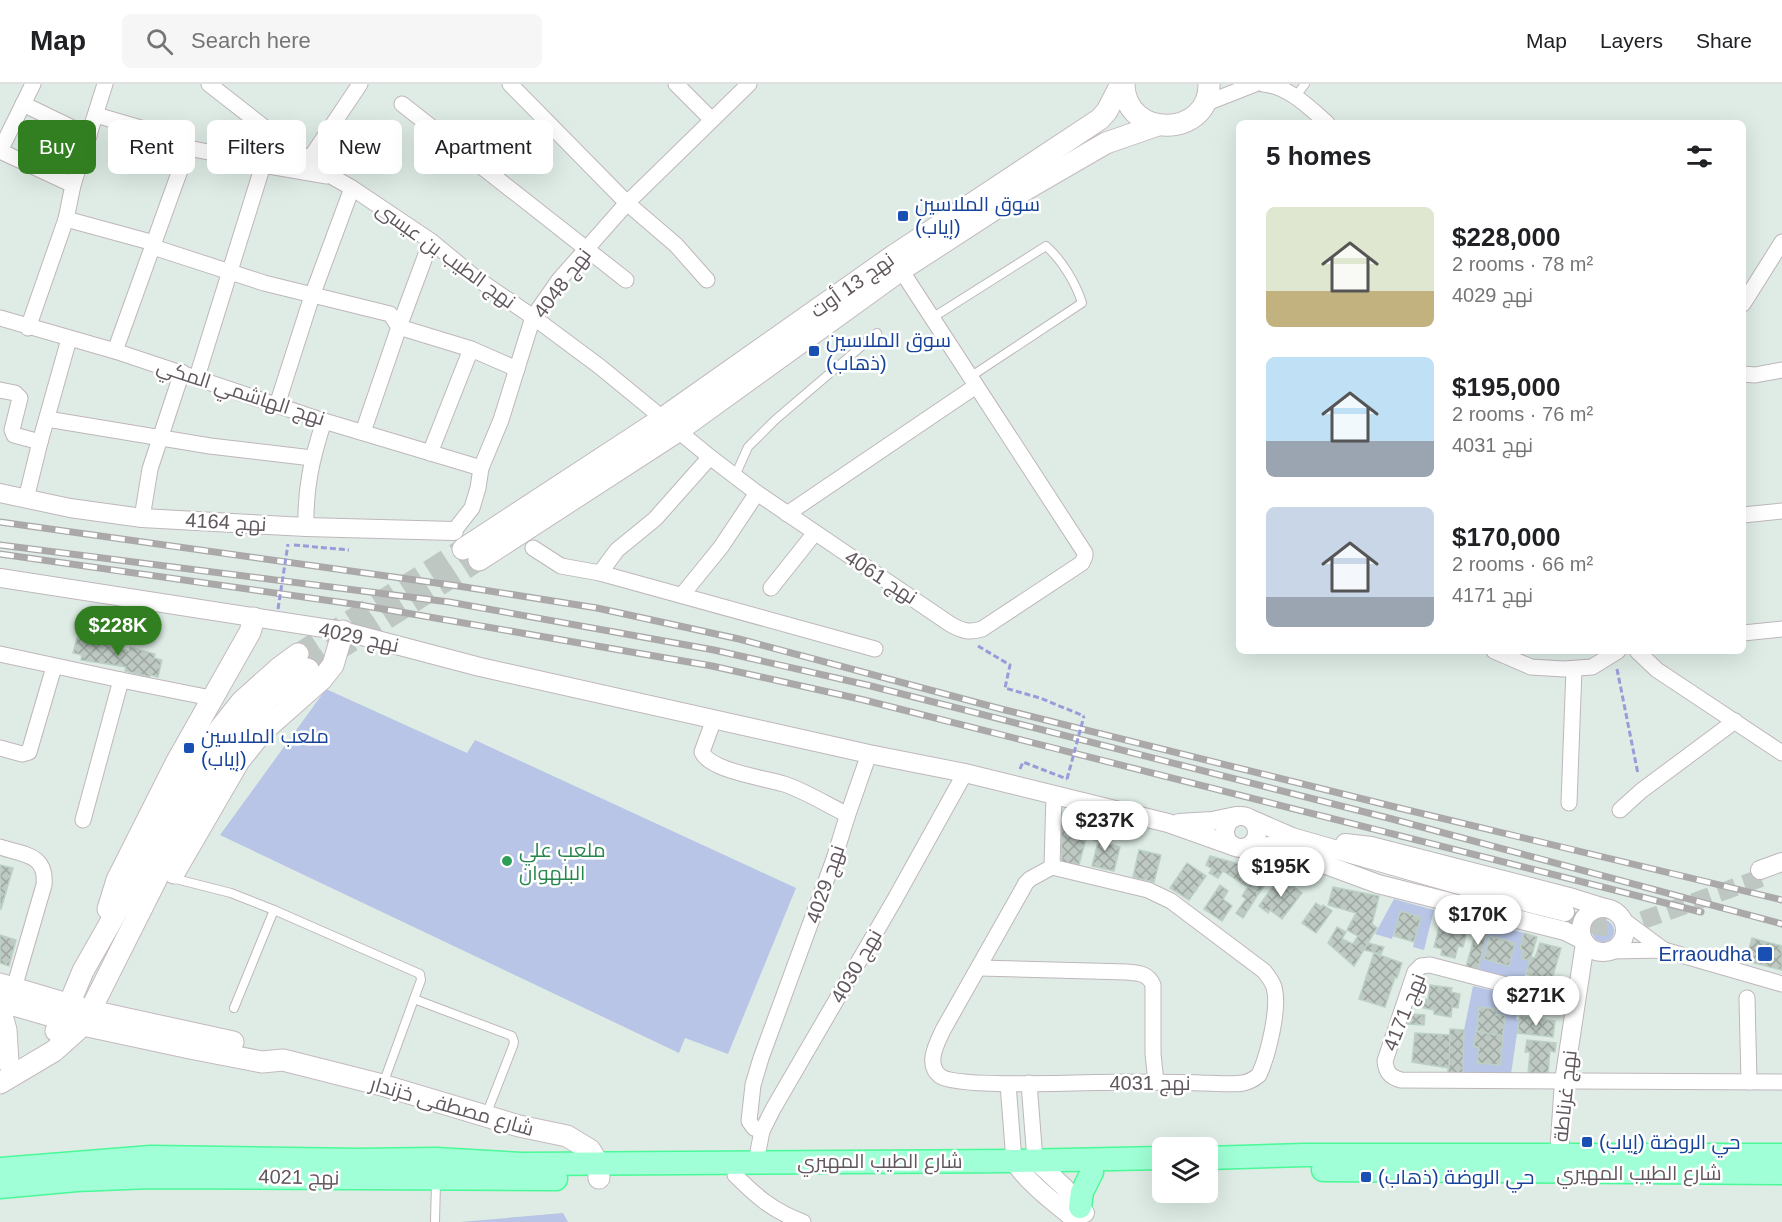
<!DOCTYPE html>
<meta charset="utf-8">
<style>
:root{--surface:#fff;--page:#f6f6f6;--text:#202124;--muted:#757577;--line:#e0e0e0;--accent:#327f21}
body{margin:0;font-family:Arial,Cairo,sans-serif;background:var(--page);color:var(--text);height:100vh;display:flex;flex-direction:column;font-size:22px;white-space:nowrap}
*{box-sizing:border-box;margin:0}
p{font-size:20px;color:var(--muted)}
.icon{flex:none;width:33px;height:33px;fill:none;stroke:currentColor;stroke-width:2;stroke-linecap:round;stroke-linejoin:round}
.map{position:relative;flex:1;overflow:hidden}
.panel{position:absolute;left:1236px;top:36px;width:510px;height:534px;display:flex;flex-direction:column;background:var(--surface);border-radius:9px;box-shadow:0 6px 24px #0002}
.panel>*{flex:none}
.top-card{position:absolute;left:18px;top:36px;width:570px;height:54px;display:flex;gap:12px}
.buttons{position:absolute;left:1152px;top:1053px;display:grid;gap:12px}
.buttons a{display:grid;place-items:center;width:66px;height:66px;border-radius:9px;background:var(--surface);box-shadow:0 6px 24px #0002;font-size:30px}
.price{position:absolute;translate:-50% -51px;padding:0 14px;border-radius:21px;background:#fff;color:#222;font-size:20px;line-height:39px;filter:drop-shadow(0 2px 3px #0008)}
.price::after{content:'';position:absolute;left:50%;top:36px;width:18px;height:14px;margin-left:-9px;background:inherit;clip-path:polygon(0 0,100% 0,50% 100%)}
.price.current{background:var(--accent);color:#fff}
ul{padding:0;list-style:none}
li{display:flex;align-items:center;gap:18px;height:150px;padding:0 30px}
li span{display:grid;place-items:center;flex:none;width:168px;height:120px;border-radius:9px;color:#555}
li>.icon{margin-inline-start:auto}
span .icon{width:72px;height:72px;fill:#fffc;stroke-width:1}
li b{font-size:26px}
h2{display:flex;justify-content:space-between;align-items:center;height:72px;padding:0 30px;font-size:26px}
.tag{padding:0 21px;border-radius:9px;background:var(--surface);box-shadow:0 6px 24px #0002;font-size:21px;line-height:54px}
.tag.current{background:var(--accent);color:#fff}
header{display:flex;align-items:center;gap:36px;box-sizing:border-box;height:84px;padding:0 30px;background:var(--surface);border-bottom:2px solid var(--line)}
header strong{font-size:28px}
nav{display:flex;gap:33px;margin-inline-start:auto;font-size:21px}
.search{width:420px;height:54px;background:var(--page);display:flex;align-items:center;gap:15px;box-sizing:border-box;padding:0 21px;border-radius:9px;color:var(--muted);font-size:22px}
.map>svg:first-child{display:block}
.green{fill:#b8c5e6}
.building{fill:url(#building-cross-hatch);stroke:#bcd1c5;stroke-width:1.5}
.lines{fill:none;stroke-linecap:round;stroke-linejoin:round}
.tertiary-tunnel{stroke:#bfc7c3;stroke-width:18;stroke-dasharray:18 9;stroke-linecap:butt}
.secondary-tunnel{stroke:#bfc7c3;stroke-width:21;stroke-dasharray:21 10;stroke-linecap:butt}
.service-casing{stroke:#bfb6bc;stroke-width:10}
.minor-casing{stroke:#bfb6bc;stroke-width:17}
.tertiary-casing{stroke:#bfb6bc;stroke-width:20}
.secondary-casing{stroke:#c4b9c0;stroke-width:23}
.primary-casing{stroke:#4af998;stroke-width:25}
.path{stroke:#9a9bd9;stroke-width:3;stroke-dasharray:6 3;stroke-linecap:butt}
.service{stroke:#fff;stroke-width:8}
.minor{stroke:#fff;stroke-width:15}
.tertiary{stroke:#fff;stroke-width:18}
.secondary{stroke:#fff;stroke-width:21}
.primary{stroke:#a0ffd6;stroke-width:22}
.rail-casing{stroke:#aba8aa;stroke-width:7}
.rail{stroke:#fff;stroke-width:4.5;stroke-dasharray:14;stroke-linecap:butt}
.path-bridge{stroke:#9a9bd9;stroke-width:3;stroke-dasharray:6 3;stroke-linecap:butt}
.transit-dot{fill:#1a4fb4;stroke:#fff;stroke-width:2}
.leisure-dot{fill:#2e9e5b;stroke:#fff;stroke-width:2}
.labels{text-anchor:middle;stroke-width:5;stroke-linejoin:round;paint-order:stroke}
.transit-label{font-size:20px;fill:#164399;stroke:#fff;text-anchor:start}
.street-label{font-size:20px;fill:#61575e;stroke:#fff}
.leisure-label{font-size:20px;fill:#27864d;stroke:#fff;text-anchor:start}
</style>
<header>
<strong>Map</strong>
<div class="search"><svg class="icon" aria-label="search" viewBox="0 0 24 24"><circle cx="10" cy="10" r="6"/><path d="M15 15l6 6"/></svg>Search here</div>
<nav><a>Map</a><a>Layers</a><a>Share</a></nav>
</header>
<div class="map">
<svg width="1782" height="1138" viewBox="0 0 1782 1138">
<defs>
<pattern id="building-cross-hatch" width="8" height="8" patternUnits="userSpaceOnUse" patternTransform="scale(1.5)"><rect width="8" height="8" fill="#bdc9c2"/><path d="M0 0l8 8M0 8l8-8" fill="none" stroke="#9da6a1"/></pattern>
</defs>
<rect width="100%" height="100%" fill="#deece5"/>
<g class="green">
<polygon points="326,605 467,669 475,656 796,804 728,970 685,954 679,969 220,751"/>
<polygon points="1394,815 1434,826 1424,866 1413,863 1421,833 1401,827 1392,855 1375,850"/>
<circle cx="1603" cy="847" r="11"/>
<polygon points="1489,840 1524,849 1520,864 1523,866 1530,877 1523,897 1478,886"/>
<polygon points="1473,902 1512,911 1509,928 1517,929 1516,935 1519,936 1511,990 1463,990 1464,946"/>
<polygon points="563,1129 568,1138 460,1138"/>
</g>
<g class="building">
<polygon points="86,553 110,559 110,562 129,567 130,563 155,570 154,574 162,576 158,593 151,591 150,593 125,587 126,583 81,576 82,571 73,569 77,554 86,556"/>
<polygon points="1060,732 1090,740 1078,784 1062,780"/>
<polygon points="1095,747 1112,751 1110,760 1120,763 1114,787 1092,782 1098,758 1093,756"/>
<polygon points="1139,766 1161,771 1154,798 1133,793"/>
<polygon points="1210,772 1250,783 1241,799 1223,787 1218,794 1209,789 1212,785 1206,781"/>
<polygon points="1187,779 1206,792 1189,816 1170,804"/>
<polygon points="0,781 13,784 1,825 0,824"/>
<polygon points="1250,783 1272,792 1259,809 1241,799"/>
<polygon points="1280,792 1302,809 1282,835 1270,826 1268,829 1259,822"/>
<polygon points="1220,801 1228,807 1223,815 1232,822 1222,837 1204,825"/>
<polygon points="1248,803 1259,809 1243,834 1236,829 1246,815 1242,812"/>
<polygon points="1333,803 1379,812 1372,840 1377,844 1354,882 1328,859 1337,843 1346,848 1342,855 1353,860 1358,852 1347,846 1356,829 1328,821"/>
<polygon points="1316,819 1322,823 1323,821 1332,827 1316,849 1302,839"/>
<polygon points="1400,827 1421,833 1414,858 1394,852"/>
<polygon points="1479,837 1489,840 1478,886 1466,883"/>
<polygon points="1440,840 1468,844 1463,863 1458,862 1455,874 1441,871 1442,865 1434,863"/>
<polygon points="1524,849 1537,853 1530,877 1521,874 1523,866 1520,865"/>
<polygon points="0,851 16,856 9,882 0,879"/>
<polygon points="1490,852 1515,859 1509,882 1484,875"/>
<polygon points="1752,854 1782,862 1782,886 1746,877"/>
<polygon points="1368,859 1384,863 1381,870 1364,866"/>
<polygon points="1540,859 1561,864 1552,895 1543,893 1543,895 1526,890 1531,873 1535,874"/>
<polygon points="1374,869 1402,879 1397,894 1395,893 1385,923 1359,915"/>
<polygon points="1430,901 1452,904 1451,908 1460,910 1458,924 1452,923 1451,933 1434,930 1434,926 1423,924 1424,916 1428,915"/>
<polygon points="1512,911 1520,913 1517,929 1509,928"/>
<polygon points="1520,913 1529,916 1526,930 1517,929"/>
<polygon points="1479,923 1497,925 1496,931 1505,931 1503,952 1477,948"/>
<polygon points="1411,930 1425,931 1424,941 1407,940"/>
<polygon points="1520,932 1555,937 1553,953 1517,949"/>
<polygon points="1450,945 1464,946 1463,989 1448,989"/>
<polygon points="1476,947 1503,952 1500,981 1477,979 1479,963 1474,963"/>
<polygon points="1415,949 1450,951 1449,984 1412,978"/>
<polygon points="1527,956 1556,959 1555,968 1550,967 1548,990 1528,990 1530,968 1525,968"/>
</g>
<g class="lines">
<polyline class="tertiary-tunnel" points="1563,835 1604,843 1629,841 1764,793"/>
<g class="secondary-tunnel">
<polyline points="298,570 463,465"/>
<polyline points="308,585 479,476"/>
</g>
<defs>
<g id="service">
<polyline points="1295,13 1305,0"/>
<path d="M932,234l114,-72c15,13 30,37 36,57l-112,74"/>
<polyline points="735,392 748,363 775,336 877,249"/>
<polyline points="172,794 231,809 274,826 420,890 421,896 414,915 383,1000"/>
<polyline points="414,915 512,952 514,958 513,962 486,1031"/>
<polyline points="234,924 274,826"/>
<polyline points="435,1138 436,1098"/>
</g>
<g id="minor">
<path d="M209,0l60,47 62,45 21,12 79,53 45,37 57,39 66,49 111,91 47,36 193,131c12,7 19,9 32,5l100,-66 3,-7v-3l-184,-283"/>
<polyline points="510,0 627,119 676,161 707,196"/>
<polyline points="676,0 711,35"/>
<path d="M1263,0c25,2 46,23 64,39"/>
<polyline points="23,20 89,52"/>
<polyline points="402,20 626,196"/>
<polyline points="1204,20 1255,0"/>
<polyline points="96,31 144,45 188,64 234,73 263,81 327,92"/>
<polyline points="0,67 73,101"/>
<polyline points="0,67 33,0"/>
<polyline points="309,76 360,0"/>
<polyline points="66,135 154,159"/>
<polyline points="153,163 264,199 390,230 399,243 471,265 517,285"/>
<polyline points="1743,220 1782,158"/>
<polyline points="0,234 115,267 324,337 481,384"/>
<polyline points="28,244 66,135 73,101 105,0"/>
<polyline points="115,267 188,64"/>
<polyline points="1743,290 1755,291 1782,286"/>
<polyline points="197,293 263,81"/>
<polyline points="0,306 15,309 20,314 12,346 14,351 40,358"/>
<polyline points="277,321 312,212 352,104"/>
<polyline points="47,335 210,362 312,374"/>
<polyline points="363,348 399,243 431,157"/>
<polyline points="430,369 471,265"/>
<polyline points="26,415 40,358 69,255"/>
<polyline points="787,430 976,302"/>
<polyline points="1743,431 1782,427"/>
<polyline points="142,434 150,385 182,288"/>
<path d="M306,443c-1,-40 6,-69 18,-106"/>
<polyline points="454,447 472,424 478,404 481,384 501,336 533,233 559,196 627,119 749,0"/>
<polyline points="533,464 561,482 600,489 875,565"/>
<polyline points="600,489 617,466 655,435 710,373"/>
<polyline points="771,504 814,450"/>
<polyline points="682,511 721,463 757,409"/>
<polyline points="1743,549 1782,545"/>
<polyline points="1494,567 1531,583 1564,585 1592,583 1618,567"/>
<polyline points="1637,567 1657,586 1782,669"/>
<polyline points="0,570 121,596 83,736"/>
<polyline points="121,596 211,614"/>
<path d="M714,635l-12,33c8,19 63,26 82,32 21,7 40,19 60,29l3,4 -13,42 -73,199 -8,27 -4,36 5,7 8,3"/>
<polyline points="0,664 22,670 29,668 54,583"/>
<polyline points="1569,719 1574,585"/>
<polyline points="1620,726 1641,707 1735,637"/>
<polyline points="847,733 869,670"/>
<path d="M0,763c24,8 47,7 44,38l-30,103"/>
<path d="M1052,783l96,23 23,11 93,70c4,5 8,10 10,16 6,21 -6,68 -15,88 -5,4 -9,7 -16,8 -13,2 -28,0 -41,0 -27,-1 -53,-1 -79,-1 -28,0 -167,7 -183,-6 -15,-12 -3,-33 3,-46l83,-147 4,-4z"/>
<polyline points="1052,783 1054,711"/>
<polyline points="1622,835 1664,866"/>
<polyline points="1612,867 1664,866 1782,900"/>
<path d="M980,884l147,4c11,1 21,1 26,13v69l3,28"/>
<polyline points="1747,914 1749,998"/>
<path d="M1576,919l-146,-38 -9,1 -6,6 -30,89c1,11 5,16 16,19l381,2"/>
<polyline points="1029,999 1035,1076"/>
<polyline points="1008,1000 1014,1077"/>
<polyline points="756,1078 762,1047 773,1025 895,815 965,689"/>
<path d="M735,1091c22,22 38,36 68,47"/>
</g>
<g id="tertiary">
<polyline points="0,409 70,424 142,434 306,443 454,447"/>
<polyline points="0,494 343,547 480,583 869,670 965,689 1168,739 1233,762"/>
<circle cx="1241" cy="748" r="16"/>
<polyline points="1253,736 1292,753 1470,804 1565,828"/>
<polyline points="1179,739 1212,737 1236,732"/>
<polyline points="1345,759 1371,762 1573,814 1605,824"/>
<polyline points="1248,763 1275,762 1323,774"/>
<polyline points="1310,775 1378,800 1565,847 1583,856"/>
<polyline points="1760,786 1782,778"/>
<circle cx="1603" cy="846" r="22"/>
<polyline points="1559,1071 1564,997 1585,859"/>
<polyline points="1035,1076 1064,1103 1085,1129"/>
<path d="M1014,1077c11,20 46,46 64,61"/>
</g>
<g id="secondary">
<path d="M1124,0c1,56 86,54 85,0"/>
<polyline points="463,465 663,334 893,172 1100,35 1107,27 1121,0"/>
<polyline points="479,476 678,347 901,186 1018,110 1106,59 1158,41"/>
<polyline points="174,789 239,677 263,647 322,595 333,581 343,547"/>
<polyline points="108,825 117,796 176,679 250,548 254,534"/>
<polyline points="0,900 91,927 233,958"/>
<polyline points="0,917 83,941 190,964 262,978 283,976 382,1001 519,1042 567,1052 590,1066 598,1079 599,1094"/>
<polyline points="0,924 6,946 8,978"/>
<polyline points="56,947 63,935 83,887 138,790 194,683 211,656 242,617 279,584 298,570"/>
<polyline points="0,999 54,967 83,941 176,756 222,670 250,632 271,612 308,585"/>
</g>
<g id="primary">
<polyline points="1208,1074 1305,1071 1782,1071"/>
<polyline points="0,1085 151,1073 358,1076 436,1075 522,1080 1014,1077 1162,1074"/>
<polyline points="1323,1086 1782,1089"/>
<polyline points="0,1103 77,1096 150,1093 556,1095"/>
<polyline points="1080,1123 1082,1108 1092,1088"/>
</g>
</defs>
<use href="#service" class="service-casing"/>
<use href="#minor" class="minor-casing"/>
<use href="#tertiary" class="tertiary-casing"/>
<use href="#secondary" class="secondary-casing"/>
<use href="#primary" class="primary-casing"/>
<g class="path">
<polyline points="294,461 349,466"/>
<polyline points="978,562 1010,581 1005,604 1040,614 1084,632"/>
<polyline points="1617,585 1638,690"/>
<polyline points="1020,685 1023,678 1067,695"/>
</g>
<use href="#service" class="service"/>
<use href="#minor" class="minor"/>
<use href="#tertiary" class="tertiary"/>
<use href="#secondary" class="secondary"/>
<use href="#primary" class="primary"/>
<defs>
<g id="rail">
<polyline points="0,438 458,502 597,524 739,555 1001,625 1395,723 1782,816"/>
<polyline points="0,461 449,518 714,566 867,601 1392,735 1782,840"/>
<polyline points="0,470 360,521 712,582 864,616 1701,828"/>
</g>
</defs>
<use href="#rail" class="rail-casing"/>
<use href="#rail" class="rail"/>
<g class="path-bridge">
<polyline points="278,525 288,460"/>
<polyline points="1067,695 1084,632"/>
</g>
</g>
<g class="transit-dot">
<rect x="897" y="126" width="12" height="12" rx="3"/>
<rect x="808" y="261" width="12" height="12" rx="3"/>
<rect x="183" y="658" width="12" height="12" rx="3"/>
<rect x="1757" y="862" width="16" height="16" rx="3"/>
<rect x="1581" y="1052" width="12" height="12" rx="3"/>
<rect x="1360" y="1087" width="12" height="12" rx="3"/>
</g>
<circle class="leisure-dot" cx="507" cy="777" r="6"/>
<g class="labels">
<g class="transit-label">
<text x="915" y="127">سوق الملاسين<tspan x="915" dy="23">(إياب)</tspan></text>
<text x="826" y="263">سوق الملاسين<tspan x="826" dy="23">(ذهاب)</tspan></text>
<text x="201" y="659">ملعب الملاسين<tspan x="201" dy="23">(إياب)</tspan></text>
<text x="1752" y="877" text-anchor="end">Erraoudha</text>
<text x="1599" y="1065">حي الروضة (إياب)</text>
<text x="1378" y="1100">حي الروضة (ذهاب)</text>
</g>
<g class="street-label">
<text transform="translate(446 171) rotate(36)" y="7">نهج الطيب بن عيسى</text>
<text transform="translate(562 199) rotate(-53)" y="7">نهج 4048</text>
<text transform="translate(852 201) rotate(-35)" y="7">نهج 13 أوت</text>
<text transform="translate(241 308) rotate(18)" y="7">نهج الهاشمي المكي</text>
<text transform="translate(226 438) rotate(3)" y="7">نهج 4164</text>
<text transform="translate(881 493) rotate(33)" y="7">نهج 4061</text>
<text transform="translate(359 553) rotate(12)" y="7">نهج 4029</text>
<text transform="translate(825 800) rotate(-71)" y="7">نهج 4029</text>
<text transform="translate(856 882) rotate(-60)" y="7">نهج 4030</text>
<text transform="translate(1404 928) rotate(-68)" y="7">نهج 4171</text>
<text x="1150" y="1006">نهج 4031</text>
<text transform="translate(1565 1012) rotate(-84)" y="7">نهج غرناطة</text>
<text transform="translate(452 1022) rotate(16)" y="7">شارع مصطفى خزندار</text>
<text x="880" y="1084">شارع الطيب المهيري</text>
<text x="1639" y="1096">شارع الطيب المهيري</text>
<text transform="translate(299 1093) rotate(1)" y="7">نهج 4021</text>
</g>
<g class="leisure-label">
<text x="519" y="773">ملعب علي<tspan x="519" dy="23">البلهوان</tspan></text>
</g>
</g>
</svg>
<div class="buttons">
<a><svg class="icon" aria-label="layers" viewBox="0 0 24 24"><path d="M12 4l9 5-9 5-9-5zM3 14l9 5 9-5"/></svg></a>
</div>
<b class="price current" style="left:118px;top:573px">$228K</b>
<b class="price" style="left:1105px;top:768px">$237K</b>
<b class="price" style="left:1281px;top:814px">$195K</b>
<b class="price" style="left:1478px;top:862px">$170K</b>
<b class="price" style="left:1536px;top:943px">$271K</b>
<div class="top-card">
<a class="tag current">Buy</a>
<a class="tag">Rent</a>
<a class="tag">Filters</a>
<a class="tag">New</a>
<a class="tag">Apartment</a>
</div>
<section class="panel">
<h2>5 homes<svg class="icon" aria-label="filters" viewBox="0 0 24 24"><path d="M4 7h16M4 17h16"/><circle cx="9" cy="7" r="2"/><circle cx="15" cy="17" r="2"/></svg></h2>
<ul>
<li><span style="background:linear-gradient(#dfe7d0 70%,#c2b280 0)"><svg class="icon" aria-label="home" viewBox="0 0 24 24"><path d="M3 11l9-7 9 7M6 9v11h12V9"/></svg></span><div><b>$228,000</b><p>2 rooms · 78 m²</p><p>نهج 4029</p></div></li>
<li><span style="background:linear-gradient(#bfe0f5 70%,#9aa5b1 0)"><svg class="icon" aria-label="home" viewBox="0 0 24 24"><path d="M3 11l9-7 9 7M6 9v11h12V9"/></svg></span><div><b>$195,000</b><p>2 rooms · 76 m²</p><p>نهج 4031</p></div></li>
<li><span style="background:linear-gradient(#c9d6e8 75%,#9aa5b1 0)"><svg class="icon" aria-label="home" viewBox="0 0 24 24"><path d="M3 11l9-7 9 7M6 9v11h12V9"/></svg></span><div><b>$170,000</b><p>2 rooms · 66 m²</p><p>نهج 4171</p></div></li>
</ul>
</section>
</div>
